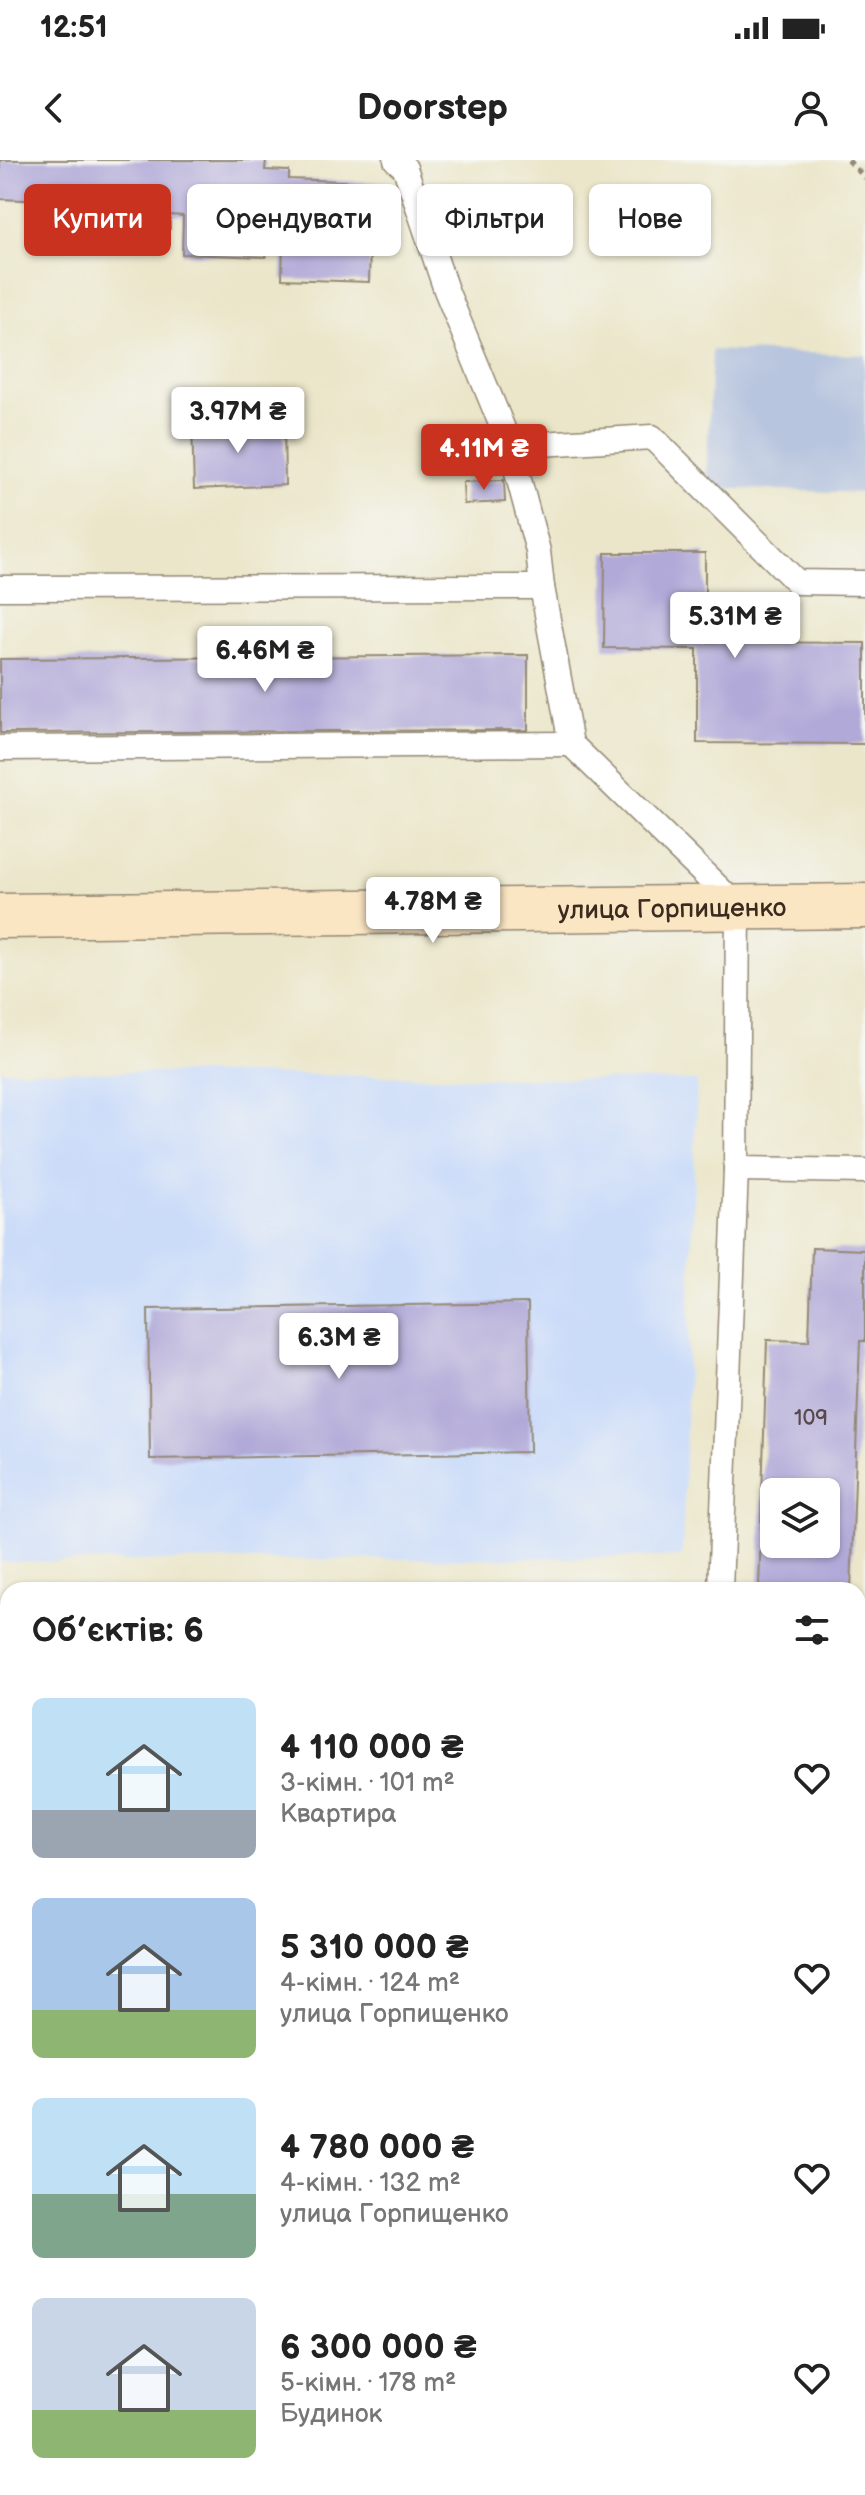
<!DOCTYPE html>
<html lang="uk">
<meta charset="utf-8">
<style>
:root{--surface:#fff;--page:#f6f6f6;--text:#222;--muted:#767676;--accent:#c8321e}
body{margin:0;font-family:"Balsamiq Sans",sans-serif;background:var(--page);color:var(--text);height:100vh;display:flex;flex-direction:column;font-size:30px;white-space:nowrap}
*{box-sizing:border-box;margin:0}
p{font-size:26px;color:var(--muted)}
.icon{flex:none;width:44px;height:44px;fill:none;stroke:currentColor;stroke-width:2;stroke-linecap:round;stroke-linejoin:round}
.map{position:relative;flex:1;overflow:hidden}
.panel{position:absolute;left:0px;top:1422px;width:866px;height:914px;display:flex;flex-direction:column;background:var(--surface);border-radius:24px 24px 0 0;box-shadow:0 2px 6px #0004}
.panel>*{flex:none}
.guide{position:absolute;left:24px;top:24px;width:818px;height:72px;display:flex;gap:16px}
.fabs{position:absolute;left:760px;top:1318px;display:grid;gap:16px}
.fabs a{display:grid;place-items:center;width:80px;height:80px;border-radius:12px;background:var(--surface);box-shadow:0 2px 6px #0004;font-size:40px}
.price{position:absolute;translate:-50% -68px;padding:0 18px;border-radius:8px;background:#fff;color:#222;font-size:26px;line-height:52px;filter:drop-shadow(0 2px 4px #0008)}
.price::after{content:'';position:absolute;left:50%;top:48px;width:24px;height:18px;margin-left:-12px;background:inherit;clip-path:polygon(0 0,100% 0,50% 100%)}
.price.active{background:var(--accent);color:#fff}
ul{padding:0;list-style:none}
li{display:flex;align-items:center;gap:24px;height:200px;padding:0 32px}
li span{display:grid;place-items:center;flex:none;width:224px;height:160px;border-radius:12px;color:#555}
li>.icon{margin-inline-start:auto}
span .icon{width:96px;height:96px;fill:#fffc;stroke-width:1}
li b{font-size:34px}
h2{display:flex;justify-content:space-between;align-items:center;height:96px;padding:0 32px;font-size:34px}
.chip{padding:0 28px;border-radius:12px;background:var(--surface);box-shadow:0 2px 6px #0004;font-size:28px;line-height:72px}
.chip.active{background:var(--accent);color:#fff}
.status{display:flex;justify-content:space-between;align-items:center;height:56px;padding:0 40px;background:var(--surface);direction:ltr}
.status svg{height:22px;fill:currentColor}
header{display:flex;justify-content:space-between;align-items:center;height:104px;padding:0 32px;background:var(--surface);font-size:36px;font-weight:600}
.map>svg:first-child{display:block}
.built{fill:#cbdcf9}
.industrial{fill:#b7c5de}
.building{fill:#b1a9d8;fill-rule:evenodd}
.lines{fill:none;stroke-linecap:round;stroke-linejoin:round}
.service-casing{stroke:#938874;stroke-width:27}
.minor-casing{stroke:#938874;stroke-width:47}
.secondary-casing{stroke:#938874;stroke-width:47}
.path{stroke:#938874;stroke-width:5;stroke-dasharray:6 6;stroke-linecap:butt}
.service{stroke:#fff;stroke-width:24}
.minor{stroke:#fff;stroke-width:44}
.secondary{stroke:#fbe6c4;stroke-width:44}
.labels{text-anchor:middle;stroke-width:7;stroke-linejoin:round;paint-order:stroke}
.number-label{font-size:22px;fill:#584a4c}
.street-label{font-size:26px;fill:#3b2a1e;stroke:#f6f6f2}
</style>
<div class="status"><b>12:51</b><svg viewBox="0 0 49 12"><path d="M0 12V9h3v3zM5 12V6h3v6zM10 12V3h3v9zM15 12V0h3v12zM26 1h20v11H26zM47 4h2v5h-2z"/></svg></div>
<header><svg class="icon" aria-label="back" viewBox="0 0 24 24"><path d="M15 5l-7 7 7 7"/></svg>Doorstep<svg class="icon" aria-label="person" viewBox="0 0 24 24"><circle cx="12" cy="8" r="4"/><path d="M4 21q1-7 8-7t8 7"/></svg></header>
<div class="map">
<svg width="865" height="2335" viewBox="0 0 865 2335">
<rect width="100%" height="100%" fill="#f6f6f2"/>
<filter id="ink" filterUnits="userSpaceOnUse"><feTurbulence type="fractalNoise" baseFrequency=".0125" numOctaves="2"/><feDisplacementMap in="SourceGraphic" scale="16" xChannelSelector="R" yChannelSelector="G"/><feConvolveMatrix kernelMatrix="1 2 1 2 8 2 1 2 1" color-interpolation-filters="sRGB"/></filter>
<filter id="wash" filterUnits="userSpaceOnUse"><feTurbulence type="fractalNoise" baseFrequency=".006" numOctaves="4" result="noise"/><feDisplacementMap in="SourceGraphic" scale="32" xChannelSelector="R" yChannelSelector="G"/><feGaussianBlur stdDeviation="1.8" result="paint"/><feColorMatrix in="noise" values="0 0 0 0 0 0 0 0 0 0 0 0 0 0 0 0 0 1.4 0 .05"/><feComposite in="paint" operator="in"/></filter>
<g filter="url(#wash)">
<rect width="100%" height="100%" fill="#ebe6c9"/>
<polygon class="built" points="0,910 697,921 682,1397 0,1402"/>
<polygon class="industrial" points="712,190 865,195 865,333 706,328"/>
<g id="blocks">
<g class="building">
<polygon points="0,0 266,0 265,10 289,11 289,19 391,23 388,88 370,87 369,122 282,119 283,81 267,81 266,97 182,94 183,56 170,55 170,69 91,66 92,30 73,29 72,42 0,39"/>
<polygon points="192,263 284,263 285,325 194,329"/>
<polygon points="504,320 505,342 464,344 463,322"/>
<polygon points="605,393 705,393 705,482 865,483 865,584 697,583 697,489 604,488"/>
<polygon points="528,495 528,570 0,573 0,499"/>
<path d="M812,1088l53,2v91h-5l-9,249h-92l8,-250 42,1zM774,1332h52v52h-52z"/>
<polygon points="528,1143 530,1292 150,1299 148,1149"/>
<polygon points="4,1447 8,1447 8,1480 6,1480"/>
<polygon points="7,1640 8,1640 8,1663 1,1661"/>
<polygon points="0,1801 8,1804 1,1830 0,1830"/>
<polygon points="858,2003 865,2004 865,2085 858,2084"/>
<polygon points="858,2148 865,2149 865,2224 858,2224"/>
<polygon points="216,2328 266,2328 263,2335 233,2335"/>
<polygon points="298,2328 371,2328 369,2335 296,2335"/>
<polygon points="393,2328 428,2328 452,2334 391,2335"/>
</g>
</g>
</g>
<g filter="url(#ink)">
<use href="#blocks" fill-opacity="0" stroke="#938874" stroke-width="2"/>
<g class="lines">
<defs>
<g id="service">
<polyline points="396,0 405,8 446,130 510,286 538,391 542,427 571,584 738,747 736,1009 720,1430"/>
<polyline points="510,286 652,277 797,422 865,423"/>
<polyline points="0,428 542,427"/>
<polyline points="0,588 571,584"/>
<polyline points="736,1009 865,1011"/>
<polyline points="858,1491 865,1491"/>
<polyline points="0,1563 8,1563"/>
<polyline points="858,1578 865,1578"/>
<polyline points="0,1723 8,1725"/>
<polyline points="858,1888 865,1889"/>
<polyline points="0,2112 8,2115"/>
<polyline points="0,2199 8,2185"/>
</g>
<polyline id="minor" points="858,2274 865,2274"/>
<g id="secondary">
<path id="s1" d="M0,756l865,-10"/>
</g>
</defs>
<use href="#service" class="service-casing"/>
<use href="#minor" class="minor-casing"/>
<use href="#secondary" class="secondary-casing"/>
<polyline class="path" points="848,0 865,18"/>
<use href="#service" class="service"/>
<use href="#minor" class="minor"/>
<use href="#secondary" class="secondary"/>
</g>
</g>
<g class="labels">
<g class="number-label">
<text x="811" y="1265">109</text>
</g>
<g class="street-label">
<text dy="9" stroke="none"><textPath href="#s1" startOffset="672">улица Горпищенко</textPath></text>
</g>
</g>
</svg>
<div class="fabs">
<a><svg class="icon" aria-label="layers" viewBox="0 0 24 24"><path d="M12 4l9 5-9 5-9-5zM3 14l9 5 9-5"/></svg></a>
</div>
<b class="price" style="left:238px;top:295px">3.97M ₴</b>
<b class="price active" style="left:484px;top:332px">4.11M ₴</b>
<b class="price" style="left:735px;top:500px">5.31M ₴</b>
<b class="price" style="left:265px;top:534px">6.46M ₴</b>
<b class="price" style="left:433px;top:785px">4.78M ₴</b>
<b class="price" style="left:339px;top:1221px">6.3M ₴</b>
<div class="guide">
<a class="chip active">Купити</a>
<a class="chip">Орендувати</a>
<a class="chip">Фільтри</a>
<a class="chip">Нове</a>
</div>
<section class="panel">
<h2>Об’єктів: 6<svg class="icon" aria-label="filters" viewBox="0 0 24 24"><path d="M4 7h16M4 17h16"/><circle cx="9" cy="7" r="2"/><circle cx="15" cy="17" r="2"/></svg></h2>
<ul>
<li><span style="background:linear-gradient(#bfe0f5 70%,#9aa5b1 0)"><svg class="icon" aria-label="home" viewBox="0 0 24 24"><path d="M3 11l9-7 9 7M6 9v11h12V9"/></svg></span><div><b>4 110 000 ₴</b><p>3-кімн. · 101 m²</p><p>Квартира</p></div><svg class="icon" aria-label="heart" viewBox="0 0 24 24"><path d="M12 20l-8-8c-3-5 5-10 8-4 3-6 11-1 8 4z"/></svg></li>
<li><span style="background:linear-gradient(#a9c7e8 70%,#8fb573 0)"><svg class="icon" aria-label="home" viewBox="0 0 24 24"><path d="M3 11l9-7 9 7M6 9v11h12V9"/></svg></span><div><b>5 310 000 ₴</b><p>4-кімн. · 124 m²</p><p>улица Горпищенко</p></div><svg class="icon" aria-label="heart" viewBox="0 0 24 24"><path d="M12 20l-8-8c-3-5 5-10 8-4 3-6 11-1 8 4z"/></svg></li>
<li><span style="background:linear-gradient(#bfe0f5 60%,#7fa58c 0)"><svg class="icon" aria-label="home" viewBox="0 0 24 24"><path d="M3 11l9-7 9 7M6 9v11h12V9"/></svg></span><div><b>4 780 000 ₴</b><p>4-кімн. · 132 m²</p><p>улица Горпищенко</p></div><svg class="icon" aria-label="heart" viewBox="0 0 24 24"><path d="M12 20l-8-8c-3-5 5-10 8-4 3-6 11-1 8 4z"/></svg></li>
<li><span style="background:linear-gradient(#c9d6e8 70%,#8fb573 0)"><svg class="icon" aria-label="home" viewBox="0 0 24 24"><path d="M3 11l9-7 9 7M6 9v11h12V9"/></svg></span><div><b>6 300 000 ₴</b><p>5-кімн. · 178 m²</p><p>Будинок</p></div><svg class="icon" aria-label="heart" viewBox="0 0 24 24"><path d="M12 20l-8-8c-3-5 5-10 8-4 3-6 11-1 8 4z"/></svg></li>
</ul>
</section>
</div>
